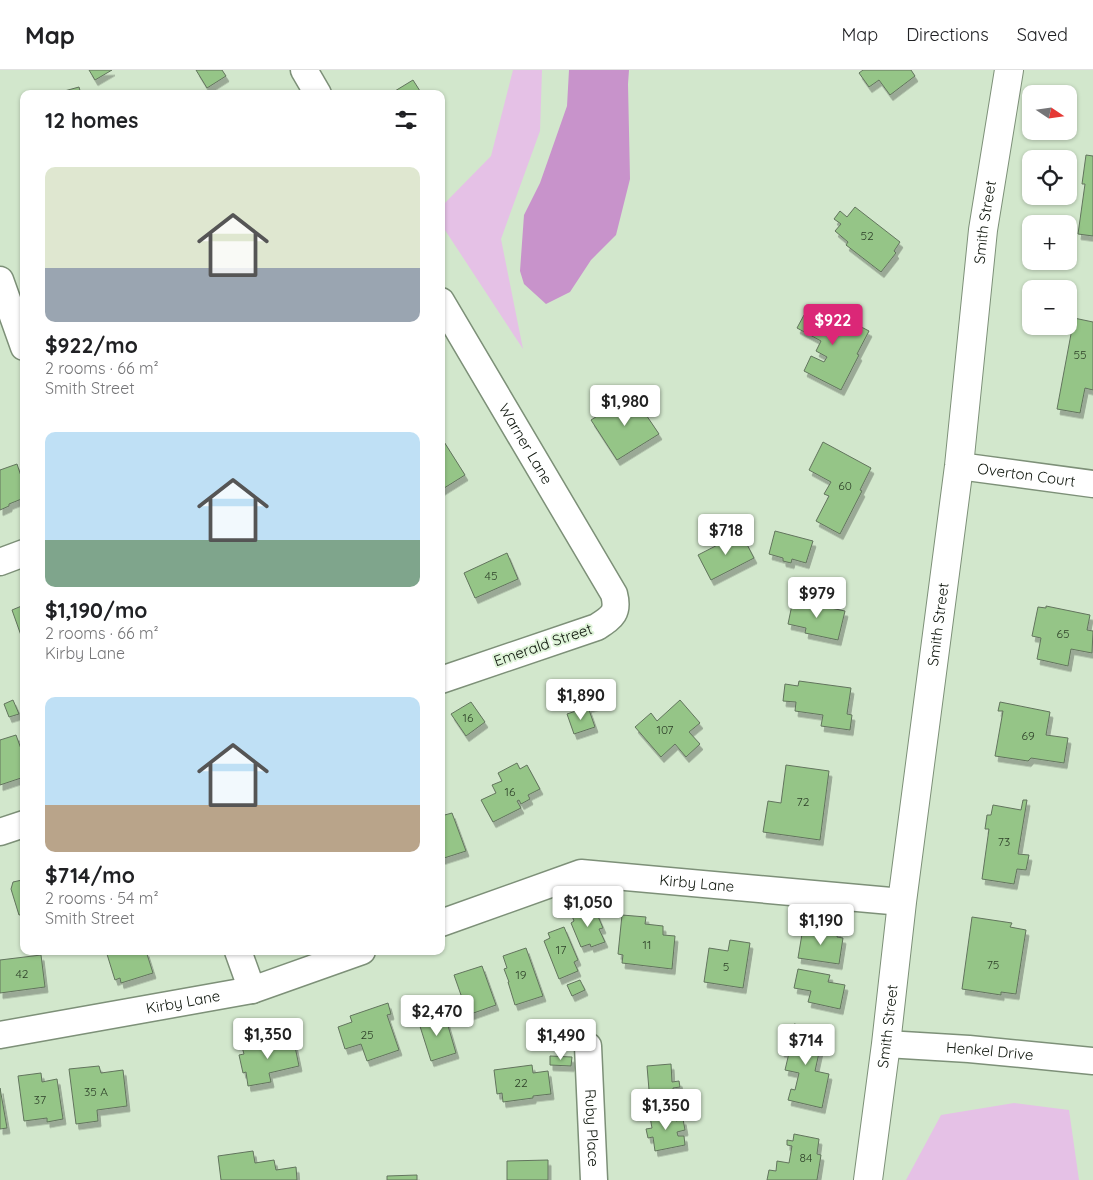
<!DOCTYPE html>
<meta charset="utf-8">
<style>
:root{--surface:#fff;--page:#f6f6f6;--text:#202124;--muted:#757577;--line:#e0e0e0;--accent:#db2777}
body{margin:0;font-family:Quicksand,sans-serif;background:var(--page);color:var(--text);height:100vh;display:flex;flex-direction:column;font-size:19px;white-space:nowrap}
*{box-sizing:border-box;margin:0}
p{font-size:16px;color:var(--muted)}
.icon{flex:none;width:28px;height:28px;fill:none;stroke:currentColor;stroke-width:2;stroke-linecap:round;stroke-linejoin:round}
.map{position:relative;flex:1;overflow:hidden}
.details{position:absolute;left:20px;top:20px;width:425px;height:865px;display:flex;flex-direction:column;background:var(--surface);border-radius:10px;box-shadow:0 1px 4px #0004}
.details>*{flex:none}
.needle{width:32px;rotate:103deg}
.tools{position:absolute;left:1022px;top:15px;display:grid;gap:10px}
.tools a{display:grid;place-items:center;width:55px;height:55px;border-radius:10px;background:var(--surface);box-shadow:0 1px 4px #0004;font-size:25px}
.price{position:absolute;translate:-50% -42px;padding:0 11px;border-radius:5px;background:#fff;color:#222;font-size:16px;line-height:32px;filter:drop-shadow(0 1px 2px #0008)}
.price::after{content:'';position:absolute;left:50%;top:30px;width:15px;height:11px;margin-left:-8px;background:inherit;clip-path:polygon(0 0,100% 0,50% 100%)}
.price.active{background:var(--accent);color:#fff}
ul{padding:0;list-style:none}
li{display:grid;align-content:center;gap:10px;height:265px;padding:0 25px}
li span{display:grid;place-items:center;height:155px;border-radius:10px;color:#555}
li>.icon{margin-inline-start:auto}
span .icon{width:90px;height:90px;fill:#fffc;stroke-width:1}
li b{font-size:21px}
h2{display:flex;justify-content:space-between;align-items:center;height:60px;padding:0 25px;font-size:21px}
header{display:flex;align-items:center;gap:30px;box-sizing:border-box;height:70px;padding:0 25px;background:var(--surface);border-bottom:1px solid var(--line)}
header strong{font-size:24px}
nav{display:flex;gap:28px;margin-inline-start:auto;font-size:18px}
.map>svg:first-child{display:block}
.green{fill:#e5c1e6}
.water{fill:#c893cb}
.building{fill:#95c587;stroke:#62745d;filter:url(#shadow)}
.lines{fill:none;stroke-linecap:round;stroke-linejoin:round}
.minor-casing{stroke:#7d9078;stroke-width:29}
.tertiary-casing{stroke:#7d9078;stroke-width:30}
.minor{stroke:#fff;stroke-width:26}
.tertiary{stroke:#fff;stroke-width:28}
.labels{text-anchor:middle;stroke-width:4;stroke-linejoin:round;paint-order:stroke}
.number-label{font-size:12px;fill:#2e4029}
.street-label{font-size:15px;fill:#0c130a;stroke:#dff4d9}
</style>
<header>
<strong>Map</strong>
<nav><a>Map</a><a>Directions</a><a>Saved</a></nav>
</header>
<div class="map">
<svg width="1093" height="1110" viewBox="0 0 1093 1110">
<defs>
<filter id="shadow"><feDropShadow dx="3" dy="5.5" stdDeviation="0" flood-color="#0004"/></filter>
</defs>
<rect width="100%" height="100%" fill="#d2e7cc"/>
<g class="green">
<polygon points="513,0 542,0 540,61 501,169 523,279 441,154 441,137 491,86"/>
<polygon points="1014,1033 1069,1040 1079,1110 906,1110 941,1045"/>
</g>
<polygon class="water" points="569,0 629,0 628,14 630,109 616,165 591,190 570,222 546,234 524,214 520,201 524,145 540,113 567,36"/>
<g class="building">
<polygon points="89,0 112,0 95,10"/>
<polygon points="196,0 222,0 226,6 207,18"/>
<polygon points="863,0 911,0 915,6 890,25 879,10 869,17 859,3"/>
<polygon points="413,10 420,21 416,24 390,24"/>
<polygon points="79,17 81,24 57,24 57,23"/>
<polygon points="1086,85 1093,86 1093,166 1078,164 1085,114 1082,114"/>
<polygon points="855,137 900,172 894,181 896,183 881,202 846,175 848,172 835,161 841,154 834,149 840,141 847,147"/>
<polygon points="821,236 869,261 857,284 859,285 841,320 804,301 811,286 824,292 827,287 816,281 821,271 797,258 804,245 814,250"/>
<polygon points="1074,248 1093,252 1093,320 1085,318 1080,343 1057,339"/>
<polygon points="632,324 659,364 617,390 591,350"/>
<polygon points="441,367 465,405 441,420"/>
<polygon points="823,372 871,398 860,420 862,421 840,464 816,451 829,426 824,424 831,412 809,400"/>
<polygon points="17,394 24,415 24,428 9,434 9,436 0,440 0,400"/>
<polygon points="775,461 813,471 806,493 792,489 791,493 783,491 783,488 769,484"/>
<polygon points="741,463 754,488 711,510 698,485"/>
<polygon points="507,483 518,509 475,528 464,503"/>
<polygon points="793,530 845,541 838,570 805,563 806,558 788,554"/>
<polygon points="24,535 24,571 23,571 12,540"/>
<polygon points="1046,536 1090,545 1087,560 1093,561 1092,583 1071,579 1068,596 1037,589 1041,568 1032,566 1038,537 1046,538"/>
<polygon points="799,611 851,618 847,644 852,645 850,660 821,656 823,645 795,641 796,632 783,631 785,614 798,616"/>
<polygon points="596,617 601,633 588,637 583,621"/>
<polygon points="13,630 19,644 9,647 4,634"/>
<polygon points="680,630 700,653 689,662 700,674 686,687 675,674 661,687 635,657 651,643 657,651"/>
<polygon points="471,632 485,652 466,666 451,644"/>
<polygon points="1000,632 1050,642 1046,665 1068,668 1064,693 1031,688 1028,691 995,686 1003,641 998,641"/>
<polygon points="588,637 595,657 574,664 567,644"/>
<polygon points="16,665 24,687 24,707 0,715 0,670"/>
<polygon points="517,693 520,699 527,695 540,719 528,725 530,729 521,734 519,730 517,731 521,738 493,752 481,730 496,723 492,715 502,711 498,703"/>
<polygon points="786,695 829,701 820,770 763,762 768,731 781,733"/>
<polygon points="1023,730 1027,730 1018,784 1029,785 1026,800 1017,799 1014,814 982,809 989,759 985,759 987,745 991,745 993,735 1021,740"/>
<polygon points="452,743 466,781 441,789 441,746"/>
<polygon points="22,810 24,810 24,844 19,845 11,819 13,812"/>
<polygon points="594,837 603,858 599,859 605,872 591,877 590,874 581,877 571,853 574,851 572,846"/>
<polygon points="622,845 646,847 645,854 663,856 663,865 675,866 672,899 622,893 623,885 618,884"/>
<polygon points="972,847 1012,853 1010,857 1026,860 1016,924 1001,922 1001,925 962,919"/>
<polygon points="810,856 838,861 837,867 843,868 839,894 798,888 802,864 808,865"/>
<polygon points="564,857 578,890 574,892 578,901 559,909 544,871 550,868 548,863"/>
<polygon points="730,870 750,873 743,918 704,912 709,878 728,881"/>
<polygon points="526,878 543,926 515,935 508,912 509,912 504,899 507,898 503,886"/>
<polygon points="106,881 146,881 153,903 121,913 120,908 115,910"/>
<polygon points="41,885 45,917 0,923 0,890"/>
<polygon points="482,896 496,935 468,945 454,905"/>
<polygon points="798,899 830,905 828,912 845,915 840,939 808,932 811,921 794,918"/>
<polygon points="580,910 585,920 572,926 567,915"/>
<polygon points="388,933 391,944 387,945 399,980 367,991 361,974 345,979 338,957 352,952 350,946"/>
<polygon points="437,944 440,951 446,949 456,983 431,991 418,950"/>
<polygon points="794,954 824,960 815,1001 829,1004 822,1038 788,1030 791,1019 795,1020 799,1003 785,1000 789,983 781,981 783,972 790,973"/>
<polygon points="293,967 299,996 269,1003 271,1012 248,1016 246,1002 243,1003 239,985 244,984 242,977"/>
<polygon points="550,986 572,987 571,996 550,995"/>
<polygon points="671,994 672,1012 679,1011 680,1017 673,1018 674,1030 650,1032 647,996"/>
<polygon points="532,995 533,1003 548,1001 551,1024 533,1026 533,1028 503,1032 502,1023 497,1024 494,1000"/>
<polygon points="99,996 101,1003 123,1000 127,1036 97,1040 98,1051 76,1054 69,999"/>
<polygon points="41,1003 42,1012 57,1009 63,1049 47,1052 47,1048 24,1051 18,1006"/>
<polygon points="0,1018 7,1058 0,1059"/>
<polygon points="674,1041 676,1051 683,1049 685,1060 677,1062 678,1066 684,1066 685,1075 655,1081 653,1067 648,1068 646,1059 652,1058 650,1047"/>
<polygon points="794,1064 819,1069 817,1084 821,1085 817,1110 767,1110 769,1100 776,1101 777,1091 789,1093 792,1076 787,1075 787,1070 793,1071"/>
<polygon points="253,1081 255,1093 274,1090 276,1100 296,1097 297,1110 221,1110 218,1086"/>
<polygon points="548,1090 548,1110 507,1110 507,1091"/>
<polygon points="417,1105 417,1110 387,1110 387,1106"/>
</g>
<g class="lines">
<defs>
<g id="minor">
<polyline points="304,0 318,24"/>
<polyline points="0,210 24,277"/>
<path id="s1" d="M441,231l173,293c5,19 -2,23 -17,33l-156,53"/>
<path id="s2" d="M959,396l134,18"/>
<polyline points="0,492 24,483"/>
<polyline points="0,762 24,754"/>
<path id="s3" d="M441,853l140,-50 321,29"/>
<polyline points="238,881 252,920"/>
<path id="s4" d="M0,965l252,-45 110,-39"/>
<path id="s5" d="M886,974l83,5 124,12"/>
<path id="s6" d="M588,976l6,134"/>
</g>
<g id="tertiary">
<path id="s7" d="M868,1110l18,-136 16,-142 57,-436 24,-236 26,-160"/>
</g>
</defs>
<use href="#minor" class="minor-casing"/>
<use href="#tertiary" class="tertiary-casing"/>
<use href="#minor" class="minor"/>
<use href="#tertiary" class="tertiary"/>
</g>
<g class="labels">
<g class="number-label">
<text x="867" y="170">52</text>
<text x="1080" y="289">55</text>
<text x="845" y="420">60</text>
<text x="491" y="510">45</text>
<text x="1063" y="568">65</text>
<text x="468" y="652">16</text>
<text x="665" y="664">107</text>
<text x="1028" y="670">69</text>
<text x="510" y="726">16</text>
<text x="803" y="736">72</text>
<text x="1004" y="776">73</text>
<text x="647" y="879">11</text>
<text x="561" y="884">17</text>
<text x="993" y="899">75</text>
<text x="726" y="901">5</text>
<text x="22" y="908">42</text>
<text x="521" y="909">19</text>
<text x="367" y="969">25</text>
<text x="521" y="1017">22</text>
<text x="96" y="1026">35 A</text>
<text x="40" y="1034">37</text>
<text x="806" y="1092">84</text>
</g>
<g class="street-label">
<text dy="5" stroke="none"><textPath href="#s7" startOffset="965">Smith Street</textPath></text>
<text dy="5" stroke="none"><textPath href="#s1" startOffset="166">Warner Lane</textPath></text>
<text dy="5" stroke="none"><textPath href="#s2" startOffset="68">Overton Court</textPath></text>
<text dy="5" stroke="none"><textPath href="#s7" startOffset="560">Smith Street</textPath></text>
<text transform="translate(543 575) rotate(-19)" y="5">Emerald Street</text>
<text dy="5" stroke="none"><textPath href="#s3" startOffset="265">Kirby Lane</textPath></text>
<text dy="5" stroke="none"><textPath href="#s4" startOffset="186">Kirby Lane</textPath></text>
<text dy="5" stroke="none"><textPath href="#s7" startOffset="155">Smith Street</textPath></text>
<text dy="5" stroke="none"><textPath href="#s5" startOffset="104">Henkel Drive</textPath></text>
<text dy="5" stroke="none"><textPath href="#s6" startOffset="82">Ruby Place</textPath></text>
</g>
</g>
</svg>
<div class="tools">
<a><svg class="needle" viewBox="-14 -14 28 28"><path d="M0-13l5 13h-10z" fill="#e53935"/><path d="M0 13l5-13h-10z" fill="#757577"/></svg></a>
<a><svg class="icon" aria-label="locate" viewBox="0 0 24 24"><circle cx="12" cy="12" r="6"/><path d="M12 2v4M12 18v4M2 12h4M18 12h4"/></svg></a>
<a>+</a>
<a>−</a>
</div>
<b class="price active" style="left:833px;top:276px">$922</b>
<b class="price" style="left:625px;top:357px">$1,980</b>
<b class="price" style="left:726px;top:486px">$718</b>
<b class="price" style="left:817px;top:549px">$979</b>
<b class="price" style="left:581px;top:651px">$1,890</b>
<b class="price" style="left:588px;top:858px">$1,050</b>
<b class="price" style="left:821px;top:876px">$1,190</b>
<b class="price" style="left:437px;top:967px">$2,470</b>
<b class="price" style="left:268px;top:990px">$1,350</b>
<b class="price" style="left:561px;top:991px">$1,490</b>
<b class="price" style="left:806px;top:996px">$714</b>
<b class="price" style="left:666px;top:1061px">$1,350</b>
<section class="details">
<h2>12 homes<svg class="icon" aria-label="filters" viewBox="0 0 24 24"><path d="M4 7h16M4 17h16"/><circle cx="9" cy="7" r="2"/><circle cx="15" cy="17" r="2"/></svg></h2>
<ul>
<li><span style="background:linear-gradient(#dfe7d0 65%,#9aa5b1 0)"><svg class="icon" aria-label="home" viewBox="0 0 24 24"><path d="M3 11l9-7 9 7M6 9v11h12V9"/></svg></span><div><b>$922/mo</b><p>2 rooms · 66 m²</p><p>Smith Street</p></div></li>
<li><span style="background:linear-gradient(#bfe0f5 70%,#7fa58c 0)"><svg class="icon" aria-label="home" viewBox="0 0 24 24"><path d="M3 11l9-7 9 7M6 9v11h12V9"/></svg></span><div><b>$1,190/mo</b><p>2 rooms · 66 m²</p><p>Kirby Lane</p></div></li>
<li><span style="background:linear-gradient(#bfe0f5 70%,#b9a48a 0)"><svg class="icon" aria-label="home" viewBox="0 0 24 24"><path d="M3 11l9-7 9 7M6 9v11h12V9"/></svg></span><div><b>$714/mo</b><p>2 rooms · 54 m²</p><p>Smith Street</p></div></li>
</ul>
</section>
</div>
